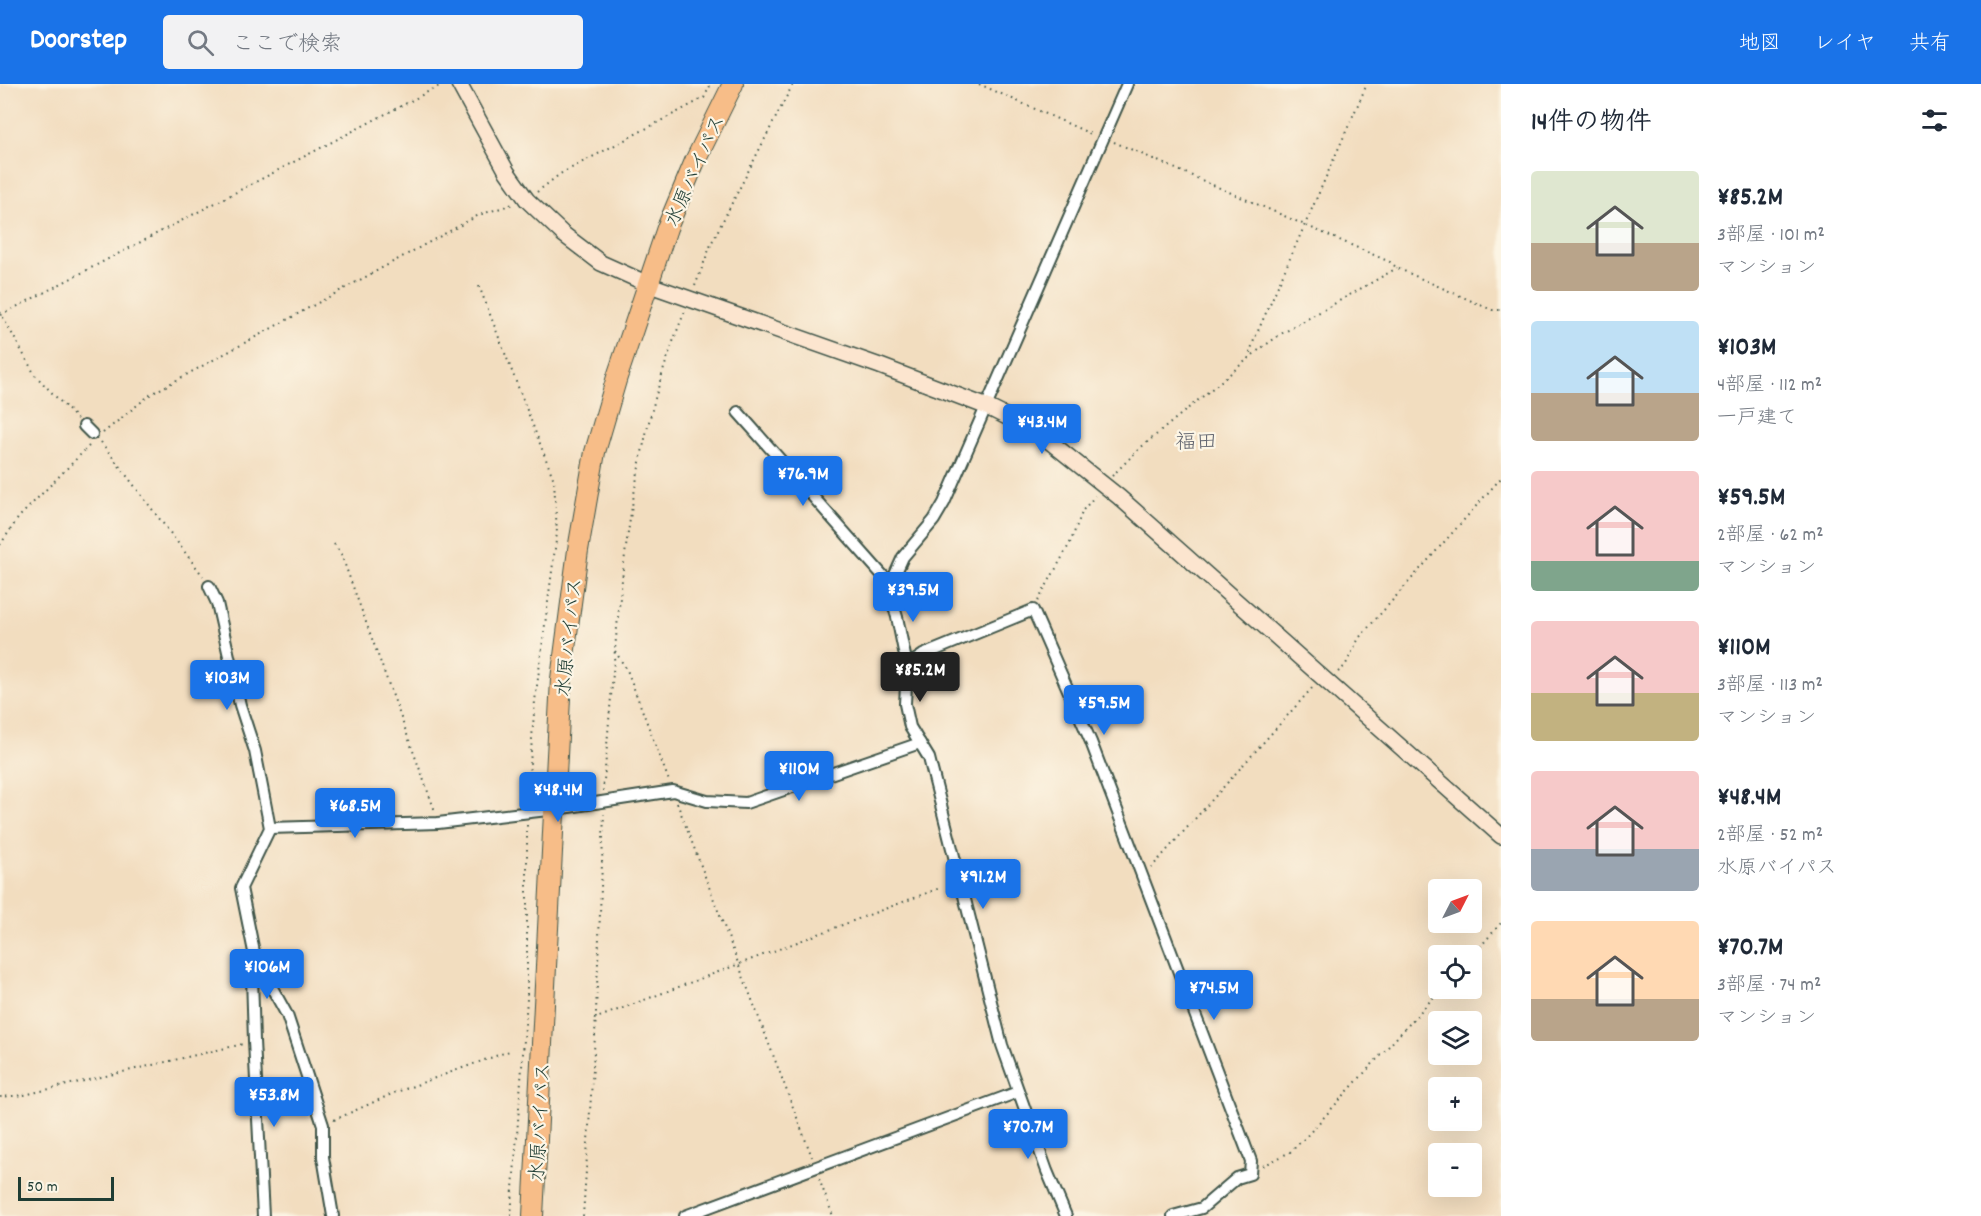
<!DOCTYPE html>
<html lang="ja">
<meta charset="utf-8">
<style>
:root{--surface:#fff;--page:#f2f2f3;--text:#1f2937;--muted:#747a83;--accent:#1a73e8}
body{margin:0;font-family:Dekko,"Klee One",sans-serif;background:var(--page);color:var(--text);height:100vh;display:flex;flex-direction:column;font-size:22px;white-space:nowrap}
*{box-sizing:border-box;margin:0}
p{font-size:20px;color:var(--muted)}
.icon{flex:none;width:33px;height:33px;fill:none;stroke:currentColor;stroke-width:2;stroke-linecap:round;stroke-linejoin:round}
.map{position:relative;flex:1;overflow:hidden}
.side{display:flex;flex-direction:column;background:var(--surface);width:480px}
.side>*{flex:none}
.needle{width:39px;rotate:48deg}
.buttons{position:absolute;left:1428px;top:795px;display:grid;gap:12px}
.buttons a{display:grid;place-items:center;width:54px;height:54px;border-radius:6px;background:var(--surface);box-shadow:0 6px 24px #0002;font-size:30px}
.scale{position:absolute;left:18px;bottom:15px;width:96px;box-sizing:border-box;padding-left:6px;border:3px solid #1f3d34;border-top:0;font-size:16px;line-height:21px;white-space:nowrap;color:#1f3d34;-webkit-text-stroke:4px #fcf5e5;paint-order:stroke}
.price{position:absolute;translate:-50% -51px;padding:0 14px;border-radius:6px;background:var(--accent);color:#fff;font-size:20px;line-height:39px;filter:drop-shadow(0 2px 3px #0008)}
.price::after{content:'';position:absolute;left:50%;top:36px;width:18px;height:14px;margin-left:-9px;background:inherit;clip-path:polygon(0 0,100% 0,50% 100%)}
.price.active{background:#222;color:#fff}
ul{padding:0;list-style:none}
li{display:flex;align-items:center;gap:18px;height:150px;padding:0 30px}
li span{display:grid;place-items:center;flex:none;width:168px;height:120px;border-radius:6px;color:#555}
li>.icon{margin-inline-start:auto}
span .icon{width:72px;height:72px;fill:#fffc;stroke-width:1}
li b{font-size:26px}
h2{display:flex;justify-content:space-between;align-items:center;height:72px;padding:0 30px;font-size:26px}
header{display:flex;align-items:center;gap:36px;box-sizing:border-box;height:84px;padding:0 30px;background:var(--accent);color:#fff}
header strong{font-size:28px}
nav{display:flex;gap:33px;margin-inline-start:auto;font-size:21px}
.search{width:420px;height:54px;background:var(--page);display:flex;align-items:center;gap:15px;box-sizing:border-box;padding:0 21px;border-radius:6px;color:var(--muted);font-size:22px}
main{display:flex;flex:1;min-height:0}
.map>svg:first-child{display:block}
.lines{fill:none;stroke-linecap:round;stroke-linejoin:round}
.street-casing{stroke:#3f5549;stroke-width:14}
.secondary-casing{stroke:#3f5549;stroke-width:18}
.highway-casing{stroke:#3f5549;stroke-width:22}
.path{stroke:#3f5549;stroke-width:2;stroke-dasharray:1.5 4.5;stroke-linecap:butt}
.street{stroke:#fff;stroke-width:10}
.secondary{stroke:#fce5cf;stroke-width:15}
.highway{stroke:#f7bd88;stroke-width:20}
.labels{text-anchor:middle;stroke-width:4.5;stroke-linejoin:round;paint-order:stroke}
.street-label{font-size:20px;fill:#1f3d34;stroke:#fcf5e5}
.neighbourhood-label{font-size:21px;fill:#636670;stroke:#fcf5e5}
</style>
<header>
<strong>Doorstep</strong>
<div class="search"><svg class="icon" aria-label="search" viewBox="0 0 24 24"><circle cx="10" cy="10" r="6"/><path d="M15 15l6 6"/></svg>ここで検索</div>
<nav><a>地図</a><a>レイヤ</a><a>共有</a></nav>
</header>
<main>
<div class="map">
<svg width="1501" height="1132" viewBox="0 0 1501 1132">
<rect width="100%" height="100%" fill="#fcf5e5"/>
<filter id="ink" filterUnits="userSpaceOnUse"><feTurbulence type="fractalNoise" baseFrequency=".0167" numOctaves="2"/><feDisplacementMap in="SourceGraphic" scale="12" xChannelSelector="R" yChannelSelector="G"/><feConvolveMatrix kernelMatrix="1 2 1 2 8 2 1 2 1" color-interpolation-filters="sRGB"/></filter>
<filter id="wash" filterUnits="userSpaceOnUse"><feTurbulence type="fractalNoise" baseFrequency=".008" numOctaves="4" result="noise"/><feDisplacementMap in="SourceGraphic" scale="24" xChannelSelector="R" yChannelSelector="G"/><feGaussianBlur stdDeviation="1.35" result="paint"/><feColorMatrix in="noise" values="0 0 0 0 0 0 0 0 0 0 0 0 0 0 0 0 0 1.4 0 .05"/><feComposite in="paint" operator="in"/></filter>
<g filter="url(#wash)">
<rect width="100%" height="100%" fill="#f2ddbf"/>
</g>
<g filter="url(#ink)">
<g class="lines">
<defs>
<g id="street">
<polyline points="738,328 885,494 897,533 907,582 905,620 910,643 929,674 1002,961 1047,1087 1066,1132"/>
<polyline points="84,342 92,350"/>
<polyline points="209,502 217,519 240,621 255,667 270,744 241,804 255,873 287,931 323,1041 323,1073 333,1132"/>
<polyline points="889,504 903,473 934,436 944,419 1127,0"/>
<polyline points="907,582 923,571 1033,526 1091,658 1251,1077 1250,1090 1237,1094 1202,1124 1173,1132"/>
<polyline points="270,744 438,739 556,725 673,707 707,717 746,719 920,659"/>
<polyline points="255,874 252,892 254,957 263,1132"/>
<polyline points="685,1132 1018,1008"/>
</g>
<polyline id="secondary" points="459,0 507,88 527,116 563,150 601,179 650,201 880,282 985,322 1039,349 1119,413 1501,752"/>
<polyline id="highway" points="533,1132 561,595 578,466 595,368 617,293 667,144 695,77 733,0"/>
</defs>
<use href="#street" class="street-casing"/>
<use href="#secondary" class="secondary-casing"/>
<use href="#highway" class="highway-casing"/>
<g class="path">
<polyline points="979,0 1091,50"/>
<polyline points="1114,58 1390,178 1397,184 1492,226 1501,226"/>
<polyline points="537,108 560,90 704,14 711,0"/>
<polyline points="479,202 554,396 557,449 535,617 527,717"/>
<polyline points="695,202 712,158 793,0"/>
<polyline points="0,228 35,291 77,335"/>
<polyline points="1,231 443,0"/>
<polyline points="1248,275 1254,256 1367,0"/>
<polyline points="103,349 151,310 479,131 513,120"/>
<polyline points="101,358 203,492"/>
<polyline points="1112,392 1139,365 1260,265 1281,250 1397,184"/>
<polyline points="334,460 341,470 435,727"/>
<polyline points="0,461 19,433 90,361"/>
<polyline points="1038,517 1070,459 1083,426 1095,412"/>
<polyline points="615,567 627,586 669,697"/>
<polyline points="1338,588 1345,582 1359,554 1501,394"/>
<path d="M603,707c15,-161 19,-329 82,-480"/>
<polyline points="677,719 812,1073"/>
<polyline points="1151,784 1313,603"/>
<polyline points="1472,872 1501,839"/>
<polyline points="594,935 940,804"/>
<polyline points="0,1013 24,1011 243,960"/>
<polyline points="334,1036 394,1009 512,966"/>
<polyline points="1263,1082 1290,1068 1304,1055 1442,904"/>
<polyline points="819,1095 833,1132"/>
<polyline points="511,1132 527,915 527,741"/>
<polyline points="583,1132 595,952 604,730"/>
</g>
<use href="#street" class="street"/>
<use href="#secondary" class="secondary"/>
<use href="#highway" class="highway"/>
</g>
</g>
<g class="labels">
<g class="street-label">
<text transform="translate(694 86) rotate(-66)" y="7">水原バイパス</text>
<text transform="translate(568 553) rotate(-84)" y="7">水原バイパス</text>
<text transform="translate(539 1038) rotate(-87)" y="7">水原バイパス</text>
</g>
<g class="neighbourhood-label">
<text x="1196" y="364">福田</text>
</g>
</g>
</svg>
<div class="buttons">
<a><svg class="needle" viewBox="-14 -14 28 28"><path d="M0-13l5 13h-10z" fill="#e53935"/><path d="M0 13l5-13h-10z" fill="#747a83"/></svg></a>
<a><svg class="icon" aria-label="locate" viewBox="0 0 24 24"><circle cx="12" cy="12" r="6"/><path d="M12 2v4M12 18v4M2 12h4M18 12h4"/></svg></a>
<a><svg class="icon" aria-label="layers" viewBox="0 0 24 24"><path d="M12 4l9 5-9 5-9-5zM3 14l9 5 9-5"/></svg></a>
<a>+</a>
<a>−</a>
</div>
<div class="scale">50 m</div>
<b class="price" style="left:1042px;top:371px">¥43.4M</b>
<b class="price" style="left:803px;top:423px">¥76.9M</b>
<b class="price" style="left:913px;top:539px">¥39.5M</b>
<b class="price active" style="left:920px;top:619px">¥85.2M</b>
<b class="price" style="left:227px;top:627px">¥103M</b>
<b class="price" style="left:1104px;top:652px">¥59.5M</b>
<b class="price" style="left:799px;top:718px">¥110M</b>
<b class="price" style="left:558px;top:739px">¥48.4M</b>
<b class="price" style="left:355px;top:755px">¥68.5M</b>
<b class="price" style="left:983px;top:826px">¥91.2M</b>
<b class="price" style="left:267px;top:916px">¥106M</b>
<b class="price" style="left:1214px;top:937px">¥74.5M</b>
<b class="price" style="left:274px;top:1044px">¥53.8M</b>
<b class="price" style="left:1028px;top:1076px">¥70.7M</b>
</div>
<section class="side">
<h2>14件の物件<svg class="icon" aria-label="filters" viewBox="0 0 24 24"><path d="M4 7h16M4 17h16"/><circle cx="9" cy="7" r="2"/><circle cx="15" cy="17" r="2"/></svg></h2>
<ul>
<li><span style="background:linear-gradient(#dfe7d0 60%,#b9a48a 0)"><svg class="icon" aria-label="home" viewBox="0 0 24 24"><path d="M3 11l9-7 9 7M6 9v11h12V9"/></svg></span><div><b>¥85.2M</b><p>3部屋 · 101 m²</p><p>マンション</p></div></li>
<li><span style="background:linear-gradient(#bfe0f5 60%,#b9a48a 0)"><svg class="icon" aria-label="home" viewBox="0 0 24 24"><path d="M3 11l9-7 9 7M6 9v11h12V9"/></svg></span><div><b>¥103M</b><p>4部屋 · 112 m²</p><p>一戸建て</p></div></li>
<li><span style="background:linear-gradient(#f6c9c9 75%,#7fa58c 0)"><svg class="icon" aria-label="home" viewBox="0 0 24 24"><path d="M3 11l9-7 9 7M6 9v11h12V9"/></svg></span><div><b>¥59.5M</b><p>2部屋 · 62 m²</p><p>マンション</p></div></li>
<li><span style="background:linear-gradient(#f6c9c9 60%,#c2b280 0)"><svg class="icon" aria-label="home" viewBox="0 0 24 24"><path d="M3 11l9-7 9 7M6 9v11h12V9"/></svg></span><div><b>¥110M</b><p>3部屋 · 113 m²</p><p>マンション</p></div></li>
<li><span style="background:linear-gradient(#f6c9c9 65%,#9aa5b1 0)"><svg class="icon" aria-label="home" viewBox="0 0 24 24"><path d="M3 11l9-7 9 7M6 9v11h12V9"/></svg></span><div><b>¥48.4M</b><p>2部屋 · 52 m²</p><p>水原バイパス</p></div></li>
<li><span style="background:linear-gradient(#ffd9b3 65%,#b9a48a 0)"><svg class="icon" aria-label="home" viewBox="0 0 24 24"><path d="M3 11l9-7 9 7M6 9v11h12V9"/></svg></span><div><b>¥70.7M</b><p>3部屋 · 74 m²</p><p>マンション</p></div></li>
</ul>
</section>
</main>
